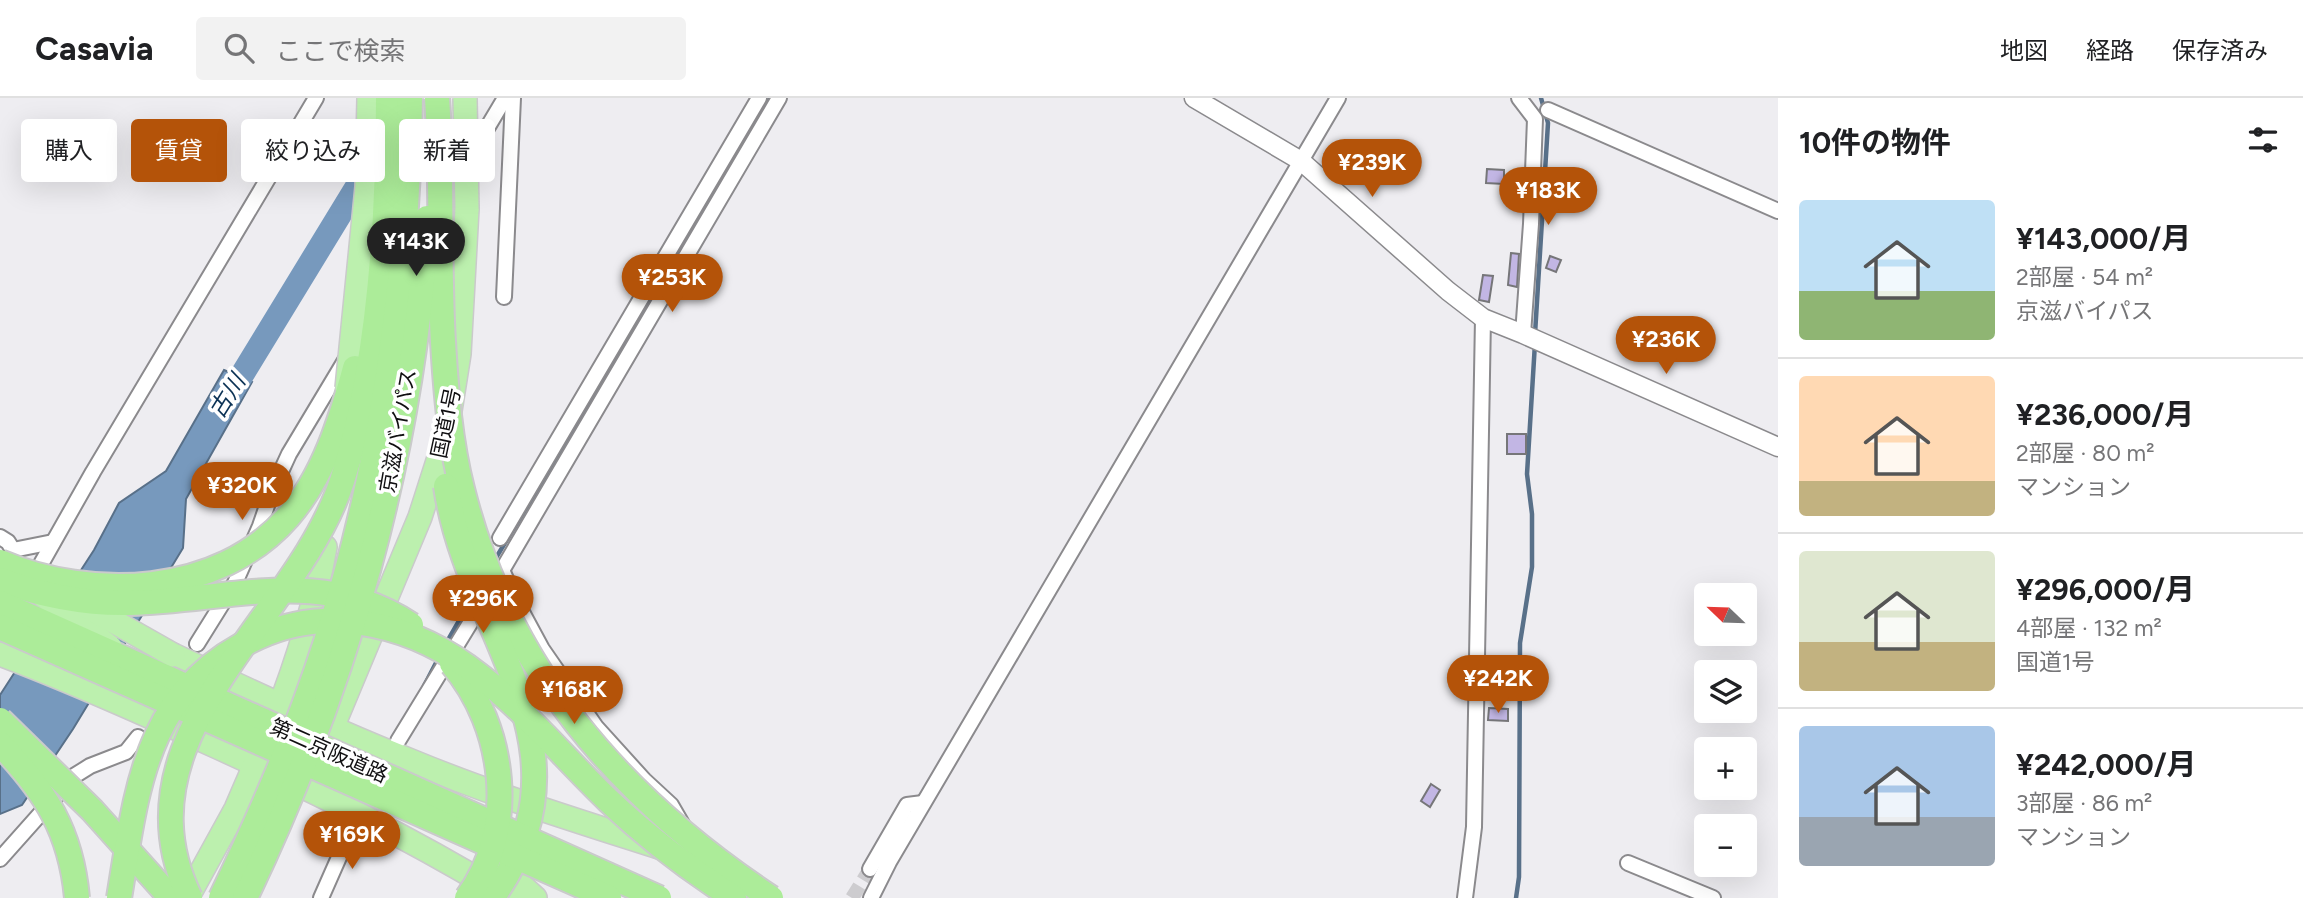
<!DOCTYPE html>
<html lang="ja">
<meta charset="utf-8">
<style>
:root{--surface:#fff;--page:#f2f2f2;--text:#202124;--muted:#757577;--line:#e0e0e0;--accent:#b45309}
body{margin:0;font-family:Figtree,"Noto Sans JP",sans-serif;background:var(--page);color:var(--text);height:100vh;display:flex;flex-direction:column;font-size:26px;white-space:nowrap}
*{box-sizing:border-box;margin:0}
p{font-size:23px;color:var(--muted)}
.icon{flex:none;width:38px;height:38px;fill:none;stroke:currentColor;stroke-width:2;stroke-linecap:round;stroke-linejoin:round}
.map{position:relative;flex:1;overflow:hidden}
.drawer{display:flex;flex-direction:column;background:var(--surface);width:525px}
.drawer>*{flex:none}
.guide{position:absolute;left:21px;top:21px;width:665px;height:63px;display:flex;gap:14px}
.needle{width:46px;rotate:293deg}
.fabs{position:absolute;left:1694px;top:485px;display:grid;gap:14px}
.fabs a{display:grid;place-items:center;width:63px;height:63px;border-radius:7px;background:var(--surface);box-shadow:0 7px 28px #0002;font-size:35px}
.price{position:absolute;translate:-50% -60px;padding:0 16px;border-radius:24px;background:var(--accent);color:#fff;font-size:23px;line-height:46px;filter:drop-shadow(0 2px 4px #0008)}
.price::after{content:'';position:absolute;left:50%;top:42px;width:21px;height:16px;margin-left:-10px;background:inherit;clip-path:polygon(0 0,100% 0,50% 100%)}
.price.current{background:#222;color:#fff}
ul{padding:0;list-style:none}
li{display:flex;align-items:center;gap:21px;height:175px;padding:0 21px}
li+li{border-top:2px solid var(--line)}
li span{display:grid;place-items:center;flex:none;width:196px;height:140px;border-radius:7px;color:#555}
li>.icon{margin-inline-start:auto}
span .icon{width:84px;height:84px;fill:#fffc;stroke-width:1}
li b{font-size:30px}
h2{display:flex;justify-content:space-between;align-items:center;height:84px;padding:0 21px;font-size:30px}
.chip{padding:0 24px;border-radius:7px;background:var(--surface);box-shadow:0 7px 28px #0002;font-size:24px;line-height:63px}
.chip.current{background:var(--accent);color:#fff}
header{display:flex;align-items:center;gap:42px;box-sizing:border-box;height:98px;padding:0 35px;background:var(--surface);border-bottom:2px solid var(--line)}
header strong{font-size:33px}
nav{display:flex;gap:38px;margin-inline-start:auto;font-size:24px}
.search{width:490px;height:63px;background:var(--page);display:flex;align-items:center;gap:18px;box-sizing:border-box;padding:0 24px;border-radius:7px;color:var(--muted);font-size:26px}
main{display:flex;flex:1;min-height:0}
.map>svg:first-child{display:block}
.water{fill:#7799bd;stroke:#587089;stroke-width:2}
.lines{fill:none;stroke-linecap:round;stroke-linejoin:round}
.stream{stroke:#587089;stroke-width:4.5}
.river{stroke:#7799bd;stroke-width:24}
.building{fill:#c2b6e4;stroke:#767679;stroke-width:2}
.minor-tunnel{stroke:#cdcccf;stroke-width:14;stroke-dasharray:14 7;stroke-linecap:butt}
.minor-casing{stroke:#8b8a8d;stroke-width:18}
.tertiary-casing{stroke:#8b8a8d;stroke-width:21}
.trunk-casing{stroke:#cacacb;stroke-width:26}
.minor{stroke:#fff;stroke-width:14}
.tertiary{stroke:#fff;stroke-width:18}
.trunk{stroke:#bcf0ae;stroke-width:23}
.trunk-bridge-casing{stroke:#cacacb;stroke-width:26;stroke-linecap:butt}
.motorway-bridge-casing{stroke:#cacacb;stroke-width:28;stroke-linecap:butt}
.trunk-bridge{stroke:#bcf0ae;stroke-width:23}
.motorway-bridge{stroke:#acec99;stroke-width:24}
.labels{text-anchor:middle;stroke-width:7;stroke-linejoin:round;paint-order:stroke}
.street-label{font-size:21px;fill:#100f11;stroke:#fff}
.water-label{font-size:23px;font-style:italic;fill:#0b3255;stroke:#fff}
</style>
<header>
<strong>Casavia</strong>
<div class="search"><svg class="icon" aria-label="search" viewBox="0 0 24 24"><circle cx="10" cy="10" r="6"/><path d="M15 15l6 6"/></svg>ここで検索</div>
<nav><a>地図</a><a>経路</a><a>保存済み</a></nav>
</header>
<main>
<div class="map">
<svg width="1778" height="800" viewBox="0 0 1778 800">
<rect width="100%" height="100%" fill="#eeedf1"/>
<polygon class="water" points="224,272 252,284 186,401 183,450 73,631 22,707 0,716 0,597 94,452 119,405 166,373"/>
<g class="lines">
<g class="stream">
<polyline points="1535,236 1548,25 1541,0"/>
<polyline points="494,463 633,235 769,0"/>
<polyline points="445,547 472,500"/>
<polyline points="424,588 438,561"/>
<polyline points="1516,800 1519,779 1520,545 1532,469 1532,416 1527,376 1535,245"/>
</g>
<polyline class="river" points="223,308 372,64"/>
</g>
<g class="building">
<polygon points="1487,71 1504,72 1504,86 1486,85"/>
<polygon points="1511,155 1519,156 1517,189 1508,187"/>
<polygon points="1550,158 1561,162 1556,174 1546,170"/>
<polygon points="1483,177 1493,178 1489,204 1479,202"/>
<rect x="1507" y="336" width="19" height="20"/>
<polygon points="1489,610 1508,611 1508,623 1488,622"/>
<polygon points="1431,686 1440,692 1430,709 1421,703"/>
</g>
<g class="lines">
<polyline class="minor-tunnel" points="852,800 870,771"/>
<defs>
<g id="minor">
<polyline points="1519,0 1535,21 1531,126 1523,236"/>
<polyline points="1548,12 1778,113"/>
<polyline points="443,104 505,0"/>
<polyline points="504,199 513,0"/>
<polyline points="0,439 8,444 13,452 4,471"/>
<polyline points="500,440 759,0"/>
<polyline points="13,452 53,444"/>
<polyline points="502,472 515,501 542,551 596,629 644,682 671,707 682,726"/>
<polyline points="32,482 93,374 316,0"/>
<polyline points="494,486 779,0"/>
<polyline points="197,546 235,485 260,428 272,393 289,356 346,261"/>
<polyline points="398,643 483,504"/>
<polyline points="0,761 74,678 90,668 126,654 138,639"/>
<polyline points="1628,765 1713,800"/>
<polyline points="870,771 907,707 923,705"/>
<polyline points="321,800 351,732"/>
<polyline points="871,800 889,764 1338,0"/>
<polyline points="1465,800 1474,729 1483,220"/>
</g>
<polyline id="tertiary" points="1194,0 1301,63 1448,193 1483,220 1523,236 1778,349"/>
<g id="trunk">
<path d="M0,556c72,27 141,58 211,90 104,47 200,94 298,154"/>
<path d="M173,557c78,37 157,74 238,106 82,34 167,60 251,87"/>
<path d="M275,621c22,-56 40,-113 50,-172"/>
<polyline points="317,666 420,419 446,338 459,256 467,111"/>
<polyline points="493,762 535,800"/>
<polyline points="187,800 236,711 261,653"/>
</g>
</defs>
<use href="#minor" class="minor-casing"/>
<use href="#tertiary" class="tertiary-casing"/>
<use href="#trunk" class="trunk-casing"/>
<use href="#minor" class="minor"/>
<use href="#tertiary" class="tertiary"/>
<use href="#trunk" class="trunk"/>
<defs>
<g id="trunk-bridge">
<polyline points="465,0 467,111"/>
<polyline points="347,290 367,89 369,0"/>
<polyline points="40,495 110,549"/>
<polyline points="76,502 173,557"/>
</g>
<g id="motorway-bridge">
<path d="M437,0c6,81 1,163 6,244 3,49 7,100 19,147 45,180 157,308 309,409"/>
<path d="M446,388c21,148 155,262 46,412"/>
<path d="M0,464c91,39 218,35 288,-45 36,-41 53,-97 67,-149"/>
<path d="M0,482c43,16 84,24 130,23 98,-2 191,-38 281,22"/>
<polyline points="0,505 659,800"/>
<polyline points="0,529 609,800"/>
<path d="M452,566c54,63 66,166 15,234"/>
<polyline points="0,622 92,712 171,800"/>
<path d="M0,646c45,47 71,87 77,154"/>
<path d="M119,800c18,-109 25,-209 139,-261 75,-34 159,-11 222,39 47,36 86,84 129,125 39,37 80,68 125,97"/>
<path d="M190,800c-79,-163 107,-278 152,-417 38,-117 46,-260 46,-383"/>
<path d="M221,800c40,-83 77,-168 105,-256 56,-176 82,-359 84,-544"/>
<path d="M245,800c102,-212 168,-445 182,-680"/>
</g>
</defs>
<use href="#trunk-bridge" class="trunk-bridge-casing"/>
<use href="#motorway-bridge" class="motorway-bridge-casing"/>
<use href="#trunk-bridge" class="trunk-bridge"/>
<use href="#motorway-bridge" class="motorway-bridge"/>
</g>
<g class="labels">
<g class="street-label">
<text transform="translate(446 325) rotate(-78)" y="7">国道1号</text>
<text transform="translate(398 333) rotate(-80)" y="7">京滋バイパス</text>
<text transform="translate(329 653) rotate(24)" y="7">第二京阪道路</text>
</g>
<g class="water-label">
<text transform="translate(227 298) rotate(-58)" y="8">古川</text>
</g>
</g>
</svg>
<div class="fabs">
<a><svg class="needle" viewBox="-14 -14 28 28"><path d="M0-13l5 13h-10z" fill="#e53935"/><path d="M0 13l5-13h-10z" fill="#757577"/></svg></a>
<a><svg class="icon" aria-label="layers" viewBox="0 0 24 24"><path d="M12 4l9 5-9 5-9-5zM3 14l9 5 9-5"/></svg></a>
<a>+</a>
<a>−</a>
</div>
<b class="price" style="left:1372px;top:101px">¥239K</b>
<b class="price" style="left:1548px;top:129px">¥183K</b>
<b class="price current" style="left:416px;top:180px">¥143K</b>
<b class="price" style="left:672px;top:216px">¥253K</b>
<b class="price" style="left:1666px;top:278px">¥236K</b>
<b class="price" style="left:242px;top:424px">¥320K</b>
<b class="price" style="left:483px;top:537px">¥296K</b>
<b class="price" style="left:1498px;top:617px">¥242K</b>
<b class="price" style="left:574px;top:628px">¥168K</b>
<b class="price" style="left:352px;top:773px">¥169K</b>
<div class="guide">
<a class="chip">購入</a>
<a class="chip current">賃貸</a>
<a class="chip">絞り込み</a>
<a class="chip">新着</a>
</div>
</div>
<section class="drawer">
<h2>10件の物件<svg class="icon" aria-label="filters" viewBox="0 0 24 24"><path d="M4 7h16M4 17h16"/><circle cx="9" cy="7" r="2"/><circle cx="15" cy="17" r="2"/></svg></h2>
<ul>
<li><span style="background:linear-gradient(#bfe0f5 65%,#8fb573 0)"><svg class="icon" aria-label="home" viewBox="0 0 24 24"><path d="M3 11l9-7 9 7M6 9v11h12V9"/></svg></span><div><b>¥143,000/月</b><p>2部屋 · 54 m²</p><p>京滋バイパス</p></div></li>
<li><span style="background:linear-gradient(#ffd9b3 75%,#c2b280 0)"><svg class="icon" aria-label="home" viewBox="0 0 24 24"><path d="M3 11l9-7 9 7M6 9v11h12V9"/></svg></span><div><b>¥236,000/月</b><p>2部屋 · 80 m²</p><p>マンション</p></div></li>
<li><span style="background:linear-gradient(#dfe7d0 65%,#c2b280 0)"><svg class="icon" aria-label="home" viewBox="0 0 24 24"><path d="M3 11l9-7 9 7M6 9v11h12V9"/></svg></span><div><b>¥296,000/月</b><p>4部屋 · 132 m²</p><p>国道1号</p></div></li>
<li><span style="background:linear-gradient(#a9c7e8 65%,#9aa5b1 0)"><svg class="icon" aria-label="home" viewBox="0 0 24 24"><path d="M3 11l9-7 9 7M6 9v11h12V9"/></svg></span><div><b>¥242,000/月</b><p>3部屋 · 86 m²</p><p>マンション</p></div></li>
</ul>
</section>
</main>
